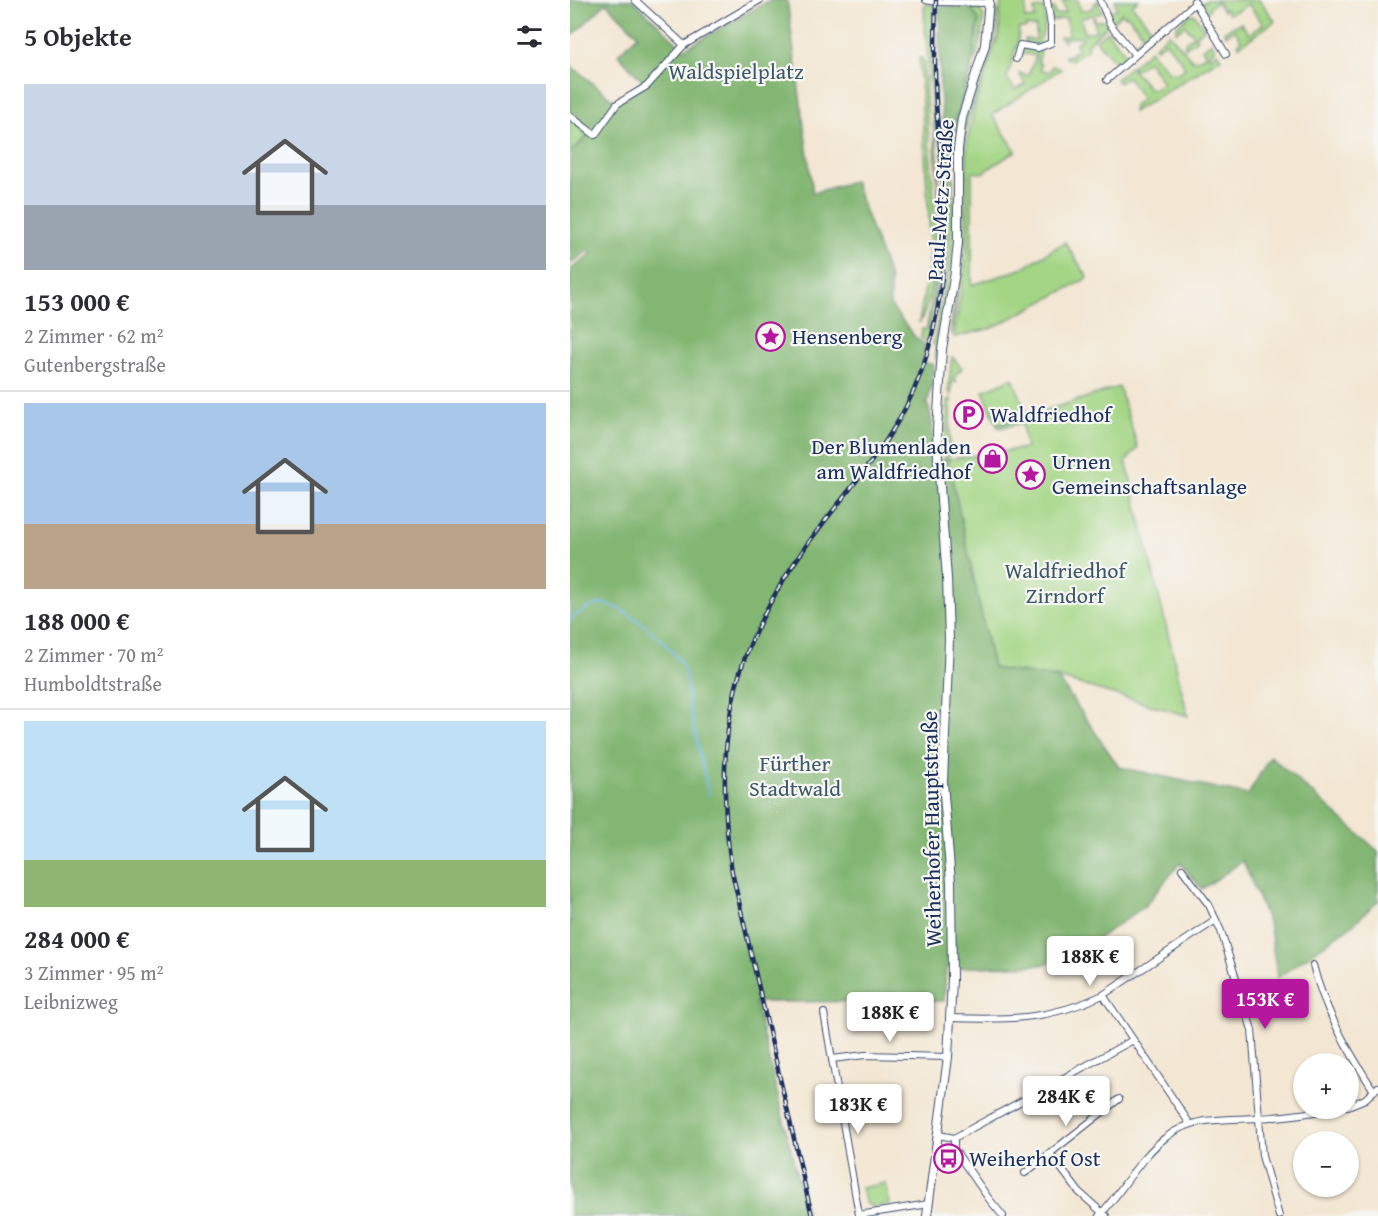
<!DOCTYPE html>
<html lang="de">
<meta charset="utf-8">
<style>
:root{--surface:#fff;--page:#f2f2f3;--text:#2b2b33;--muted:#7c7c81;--line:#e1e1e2;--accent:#b5179e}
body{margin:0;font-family:"Gentium Book Plus",serif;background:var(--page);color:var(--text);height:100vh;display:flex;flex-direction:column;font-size:22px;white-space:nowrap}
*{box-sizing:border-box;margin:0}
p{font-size:20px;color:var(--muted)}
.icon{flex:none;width:33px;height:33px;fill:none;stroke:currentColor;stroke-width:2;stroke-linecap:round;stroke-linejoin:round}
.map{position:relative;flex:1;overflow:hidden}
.side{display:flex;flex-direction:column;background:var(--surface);width:570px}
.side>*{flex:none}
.tools{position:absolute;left:723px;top:1053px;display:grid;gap:12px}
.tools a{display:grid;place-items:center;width:66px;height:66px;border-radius:50%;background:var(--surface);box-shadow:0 2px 4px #0004;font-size:30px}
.price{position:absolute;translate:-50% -51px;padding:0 14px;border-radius:6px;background:#fff;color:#222;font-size:20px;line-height:39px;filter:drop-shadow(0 2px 3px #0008)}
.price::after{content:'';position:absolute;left:50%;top:36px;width:18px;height:14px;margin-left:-9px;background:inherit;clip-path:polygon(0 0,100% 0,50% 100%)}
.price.selected{background:var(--accent);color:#fff}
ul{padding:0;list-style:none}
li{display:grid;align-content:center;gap:12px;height:318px;padding:0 24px}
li+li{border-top:2px solid var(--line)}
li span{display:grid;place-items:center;height:186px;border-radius:0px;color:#555}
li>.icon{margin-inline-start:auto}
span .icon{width:108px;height:108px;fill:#fffc;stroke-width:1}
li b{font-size:26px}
h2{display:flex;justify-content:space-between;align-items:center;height:72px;padding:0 24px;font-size:26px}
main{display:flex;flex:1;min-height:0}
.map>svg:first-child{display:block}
.green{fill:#a3d584;stroke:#5f8271;stroke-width:1.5}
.forest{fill:#82b672;stroke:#4e7268;stroke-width:1.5}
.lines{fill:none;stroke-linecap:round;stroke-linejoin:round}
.stream{stroke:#70b9e8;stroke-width:2}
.minor-casing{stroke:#3b4a6f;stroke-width:8}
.tertiary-casing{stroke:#3b4a6f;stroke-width:10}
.minor{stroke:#fff;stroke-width:6}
.tertiary{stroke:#fff;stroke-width:8}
.rail-casing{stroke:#1b2f5e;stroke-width:4.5}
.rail{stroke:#f6f6f2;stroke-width:2;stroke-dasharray:7;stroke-linecap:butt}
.labels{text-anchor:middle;stroke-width:4.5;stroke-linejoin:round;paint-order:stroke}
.park-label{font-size:22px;fill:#3d5868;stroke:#f6f6f2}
.street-label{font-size:22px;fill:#1b2f5e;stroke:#f6f6f2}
.poi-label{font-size:22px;fill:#1b2f5e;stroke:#f6f6f2;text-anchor:start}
</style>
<main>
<section class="side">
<h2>5 Objekte<svg class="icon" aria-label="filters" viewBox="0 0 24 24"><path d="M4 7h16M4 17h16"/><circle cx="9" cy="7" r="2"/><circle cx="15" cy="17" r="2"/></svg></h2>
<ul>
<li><span style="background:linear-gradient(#c9d6e8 65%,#9aa5b1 0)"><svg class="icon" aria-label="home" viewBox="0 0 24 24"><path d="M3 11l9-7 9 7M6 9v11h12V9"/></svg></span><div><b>153 000 €</b><p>2 Zimmer · 62 m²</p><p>Gutenbergstraße</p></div></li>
<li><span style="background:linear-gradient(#a9c7e8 65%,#b9a48a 0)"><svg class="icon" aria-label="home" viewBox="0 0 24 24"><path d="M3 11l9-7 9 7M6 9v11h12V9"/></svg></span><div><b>188 000 €</b><p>2 Zimmer · 70 m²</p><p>Humboldtstraße</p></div></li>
<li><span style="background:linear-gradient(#bfe0f5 75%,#8fb573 0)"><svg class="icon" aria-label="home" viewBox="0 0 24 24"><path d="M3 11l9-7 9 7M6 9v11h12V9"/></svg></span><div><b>284 000 €</b><p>3 Zimmer · 95 m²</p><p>Leibnizweg</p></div></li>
</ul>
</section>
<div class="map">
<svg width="808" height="1216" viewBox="0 0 808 1216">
<rect width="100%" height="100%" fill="#f6f6f2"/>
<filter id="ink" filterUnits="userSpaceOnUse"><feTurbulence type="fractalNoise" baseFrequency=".0167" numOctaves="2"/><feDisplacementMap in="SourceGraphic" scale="12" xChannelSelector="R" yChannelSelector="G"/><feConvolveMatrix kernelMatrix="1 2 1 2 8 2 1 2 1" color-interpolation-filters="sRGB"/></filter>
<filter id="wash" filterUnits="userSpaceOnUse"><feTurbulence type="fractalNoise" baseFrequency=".008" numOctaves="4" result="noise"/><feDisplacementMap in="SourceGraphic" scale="24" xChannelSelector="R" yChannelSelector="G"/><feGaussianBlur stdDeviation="1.35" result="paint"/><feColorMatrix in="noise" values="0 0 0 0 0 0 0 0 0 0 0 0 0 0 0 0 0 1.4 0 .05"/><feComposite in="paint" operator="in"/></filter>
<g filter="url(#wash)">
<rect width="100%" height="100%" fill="#f3e6d2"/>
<g class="green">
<path d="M431,0h42v2l-17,1 -1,16 10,-1 -1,-9 10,-1c3,17 -1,22 -5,38l-14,-3v-4l11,1v-13l-10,-1v2h-7l-1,14 -11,36 8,12 10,-5 -6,-12 9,3 8,-20 -16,-3v-3l4,-2 17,4 -3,11 3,1 -1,6 9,2 3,-6 9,3 -69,46 24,36 -34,22 -10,-1v113l49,-16 44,-27 23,36 -96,50 -36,9h-2l13,-86v-108l9,-41 23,-69z"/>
<polygon points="492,0 508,0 511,11 521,9 528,0 532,13 511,18 514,33 526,31 523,18 525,18 526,21 535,20 538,25 517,44 518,49 503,60 495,58 495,56 502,55 502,52 507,51 506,42 512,40 511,36 494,39 495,44 490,37 499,35 496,18 482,21 481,9 484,8 486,15 496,13"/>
<polygon points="545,0 569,0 562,5 584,32 565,49 560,44 564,41 565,43 574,35 557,15 555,16 552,13 541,23 534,8 539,7 540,11 547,9"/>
<polygon points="637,0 690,0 705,21 669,46 668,43 671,40 665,30 656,35 654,31 671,23 679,34 693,24 678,4 669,10 658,14 656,9 653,11 647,2 639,7 640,9 636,12 631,4"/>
<path d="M355,4l8,1v69l9,158 -1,33 -14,77 -6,-4 1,-9h7l-2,-3c6,-31 12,-63 12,-95 0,-74 -11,-149 -15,-223z"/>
<polygon points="400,7 410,10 414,17 410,42 388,122 383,163 384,241 381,270 366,360 366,346 363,344 377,270 379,241 376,163 381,163 383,130 403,56 409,20"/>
<polygon points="425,8 428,10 426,30 417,64 398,121 394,142 394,244 382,334 380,332 390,267 391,152 395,122 418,50"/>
<polygon points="620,14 625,15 634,29 625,36 627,39 615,48 615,42 624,35 615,26 606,32 606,27"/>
<polygon points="537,31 557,56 545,68 543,64 545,62 526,40"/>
<polygon points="599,33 622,60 627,60 636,54 632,49 642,42 645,49 638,55 641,57 647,52 651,58 563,112 564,105 572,99 558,77 549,83 546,79 560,67 579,88 584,89 593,83 578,61 565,70 562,66 580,50 599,72 606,74 615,69 612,62 596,42 587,48 585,46"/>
<path d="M349,58h3l2,5c1,26 3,52 5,78 4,47 16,142 -10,182l10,-59 1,-28z"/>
<polygon points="0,117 17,136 0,153"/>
<polygon points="382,357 392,368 384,377 387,382 382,382 381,397 380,391 378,391"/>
<polygon points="443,378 457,415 427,425 413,391"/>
<polygon points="549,387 568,448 556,461 618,716 488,678 423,669 378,460 375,460 377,401 381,399 379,459 456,448 452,423 430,428 427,426"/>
<polygon points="316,1183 320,1204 304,1207 296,1204 291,1188"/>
</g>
<g class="forest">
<path d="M0,0h63l51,49 86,-49h17l26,193 41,-12 36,98v26l25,32 11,9 -4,16 12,3 -2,19 -5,20c7,14 6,37 6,56l15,-1 45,209 65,10 61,89 129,28 22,-39 108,95v50l-27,25 -74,52 -7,-51 -27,-66 -41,28 -22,-26 -35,43 -64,44 -39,15 -96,3 -2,33 -189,1 52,214h-237v-946l22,-17 -3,-3 -19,14v-111l17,-17 -17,-19v-52l45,36 30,-17 -27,-30 20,-19 -32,-32 -36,35z"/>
<polygon points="369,6 400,7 409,20 403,56 383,129 381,163 376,163 370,89"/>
</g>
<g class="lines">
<path class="stream" d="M0,620c8,-6 18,-14 28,-16 23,-4 77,44 85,64 5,11 4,25 6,37 6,30 13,60 20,90"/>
</g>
</g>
<g filter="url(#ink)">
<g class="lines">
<defs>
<g id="minor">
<polyline points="65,0 114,45"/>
<polyline points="356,0 366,2 420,3"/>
<polyline points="530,0 540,24 565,55"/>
<polyline points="624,1 656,54"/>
<polyline points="446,59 450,45 468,48 481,43 481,26 477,0"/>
<polyline points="537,80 625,3"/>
<polyline points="0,116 25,135 47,104 77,86 114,45 190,0"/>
<polyline points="612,869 639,905 651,931 682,1030 692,1156 709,1216"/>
<path d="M743,965c11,45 36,87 61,126"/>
<polyline points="533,995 620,1124"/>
<polyline points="254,1013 289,1215 359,1204"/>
<path d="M381,1018c57,2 99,2 152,-23l113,-75"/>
<polyline points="262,1059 295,1055 378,1057"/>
<polyline points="778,1106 795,1099 808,1087"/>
<polyline points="369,1135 384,1138"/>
<polyline points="384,1138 563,1040"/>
<polyline points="384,1138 384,1149 419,1199 433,1216"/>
<polyline points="481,1155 509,1192 536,1216"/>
<polyline points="455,1173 549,1099"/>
<path d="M529,1216c23,-24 39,-57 66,-78 27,-22 60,-18 93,-20 26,-1 53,-5 78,-10"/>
</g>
<polyline id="tertiary" points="357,1216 378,1057 382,980 381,882 373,782 379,640 377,578 368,460 367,430 372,349 385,272 388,242 388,149 392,118 415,45 419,0"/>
</defs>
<use href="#minor" class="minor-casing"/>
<use href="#tertiary" class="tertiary-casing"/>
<use href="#minor" class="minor"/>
<use href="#tertiary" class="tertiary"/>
<defs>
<path id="rail" d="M242,1216l-80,-344c-9,-59 -11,-123 3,-181 13,-57 50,-119 86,-165 37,-48 78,-93 99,-151 20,-54 27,-118 24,-175 -1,-32 -6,-65 -8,-97 -2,-34 -1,-69 0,-103"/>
</defs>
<use href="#rail" class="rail-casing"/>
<use href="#rail" class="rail"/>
</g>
</g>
<defs>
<symbol id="sight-ring" viewBox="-11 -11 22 22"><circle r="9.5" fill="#f6f6f2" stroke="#b5179e" stroke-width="1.5"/><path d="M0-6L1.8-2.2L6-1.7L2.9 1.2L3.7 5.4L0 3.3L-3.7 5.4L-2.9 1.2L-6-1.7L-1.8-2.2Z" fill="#b5179e"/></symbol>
<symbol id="parking-ring" viewBox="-11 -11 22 22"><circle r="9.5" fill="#f6f6f2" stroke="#b5179e" stroke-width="1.5"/><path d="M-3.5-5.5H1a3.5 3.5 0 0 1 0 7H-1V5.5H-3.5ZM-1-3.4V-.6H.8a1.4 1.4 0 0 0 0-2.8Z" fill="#b5179e"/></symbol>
<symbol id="shop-ring" viewBox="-11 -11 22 22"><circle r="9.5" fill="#f6f6f2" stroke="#b5179e" stroke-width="1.5"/><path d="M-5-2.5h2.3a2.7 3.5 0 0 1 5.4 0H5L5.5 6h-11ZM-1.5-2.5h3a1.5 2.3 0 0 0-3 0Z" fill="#b5179e"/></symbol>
<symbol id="bus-ring" viewBox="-11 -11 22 22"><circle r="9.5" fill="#f6f6f2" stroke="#b5179e" stroke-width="1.5"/><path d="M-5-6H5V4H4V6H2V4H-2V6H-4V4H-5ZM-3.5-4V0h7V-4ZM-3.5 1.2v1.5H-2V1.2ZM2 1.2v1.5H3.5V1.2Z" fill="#b5179e"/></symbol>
</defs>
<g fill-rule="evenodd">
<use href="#sight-ring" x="184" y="320" width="33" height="33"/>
<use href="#parking-ring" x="382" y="398" width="33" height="33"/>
<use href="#shop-ring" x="406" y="442" width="33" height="33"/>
<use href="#sight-ring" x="444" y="458" width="33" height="33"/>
<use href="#bus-ring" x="362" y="1142" width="33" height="33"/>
</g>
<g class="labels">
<g class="park-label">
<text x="166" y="79">Waldspielplatz</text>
<text x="495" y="578">Waldfriedhof<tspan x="495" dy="25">Zirndorf</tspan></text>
<text x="225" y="771">Fürther<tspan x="225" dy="25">Stadtwald</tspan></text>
</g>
<g class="street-label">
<text transform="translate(370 200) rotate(-86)" y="8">Paul-Metz-Straße</text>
<text transform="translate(361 829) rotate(-91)" y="8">Weiherhofer Hauptstraße</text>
</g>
<g class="poi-label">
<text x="222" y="344">Hensenberg</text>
<text x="420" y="422">Waldfriedhof</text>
<text x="401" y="454" text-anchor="end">Der Blumenladen<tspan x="401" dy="25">am Waldfriedhof</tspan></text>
<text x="482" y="469">Urnen<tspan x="482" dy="25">Gemeinschaftsanlage</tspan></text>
<text x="399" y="1166">Weiherhof Ost</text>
</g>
</g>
</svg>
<div class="tools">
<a>+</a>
<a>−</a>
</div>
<b class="price" style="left:520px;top:987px">188K €</b>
<b class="price selected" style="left:695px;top:1030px">153K €</b>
<b class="price" style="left:320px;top:1043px">188K €</b>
<b class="price" style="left:496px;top:1127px">284K €</b>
<b class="price" style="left:288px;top:1135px">183K €</b>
</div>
</main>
